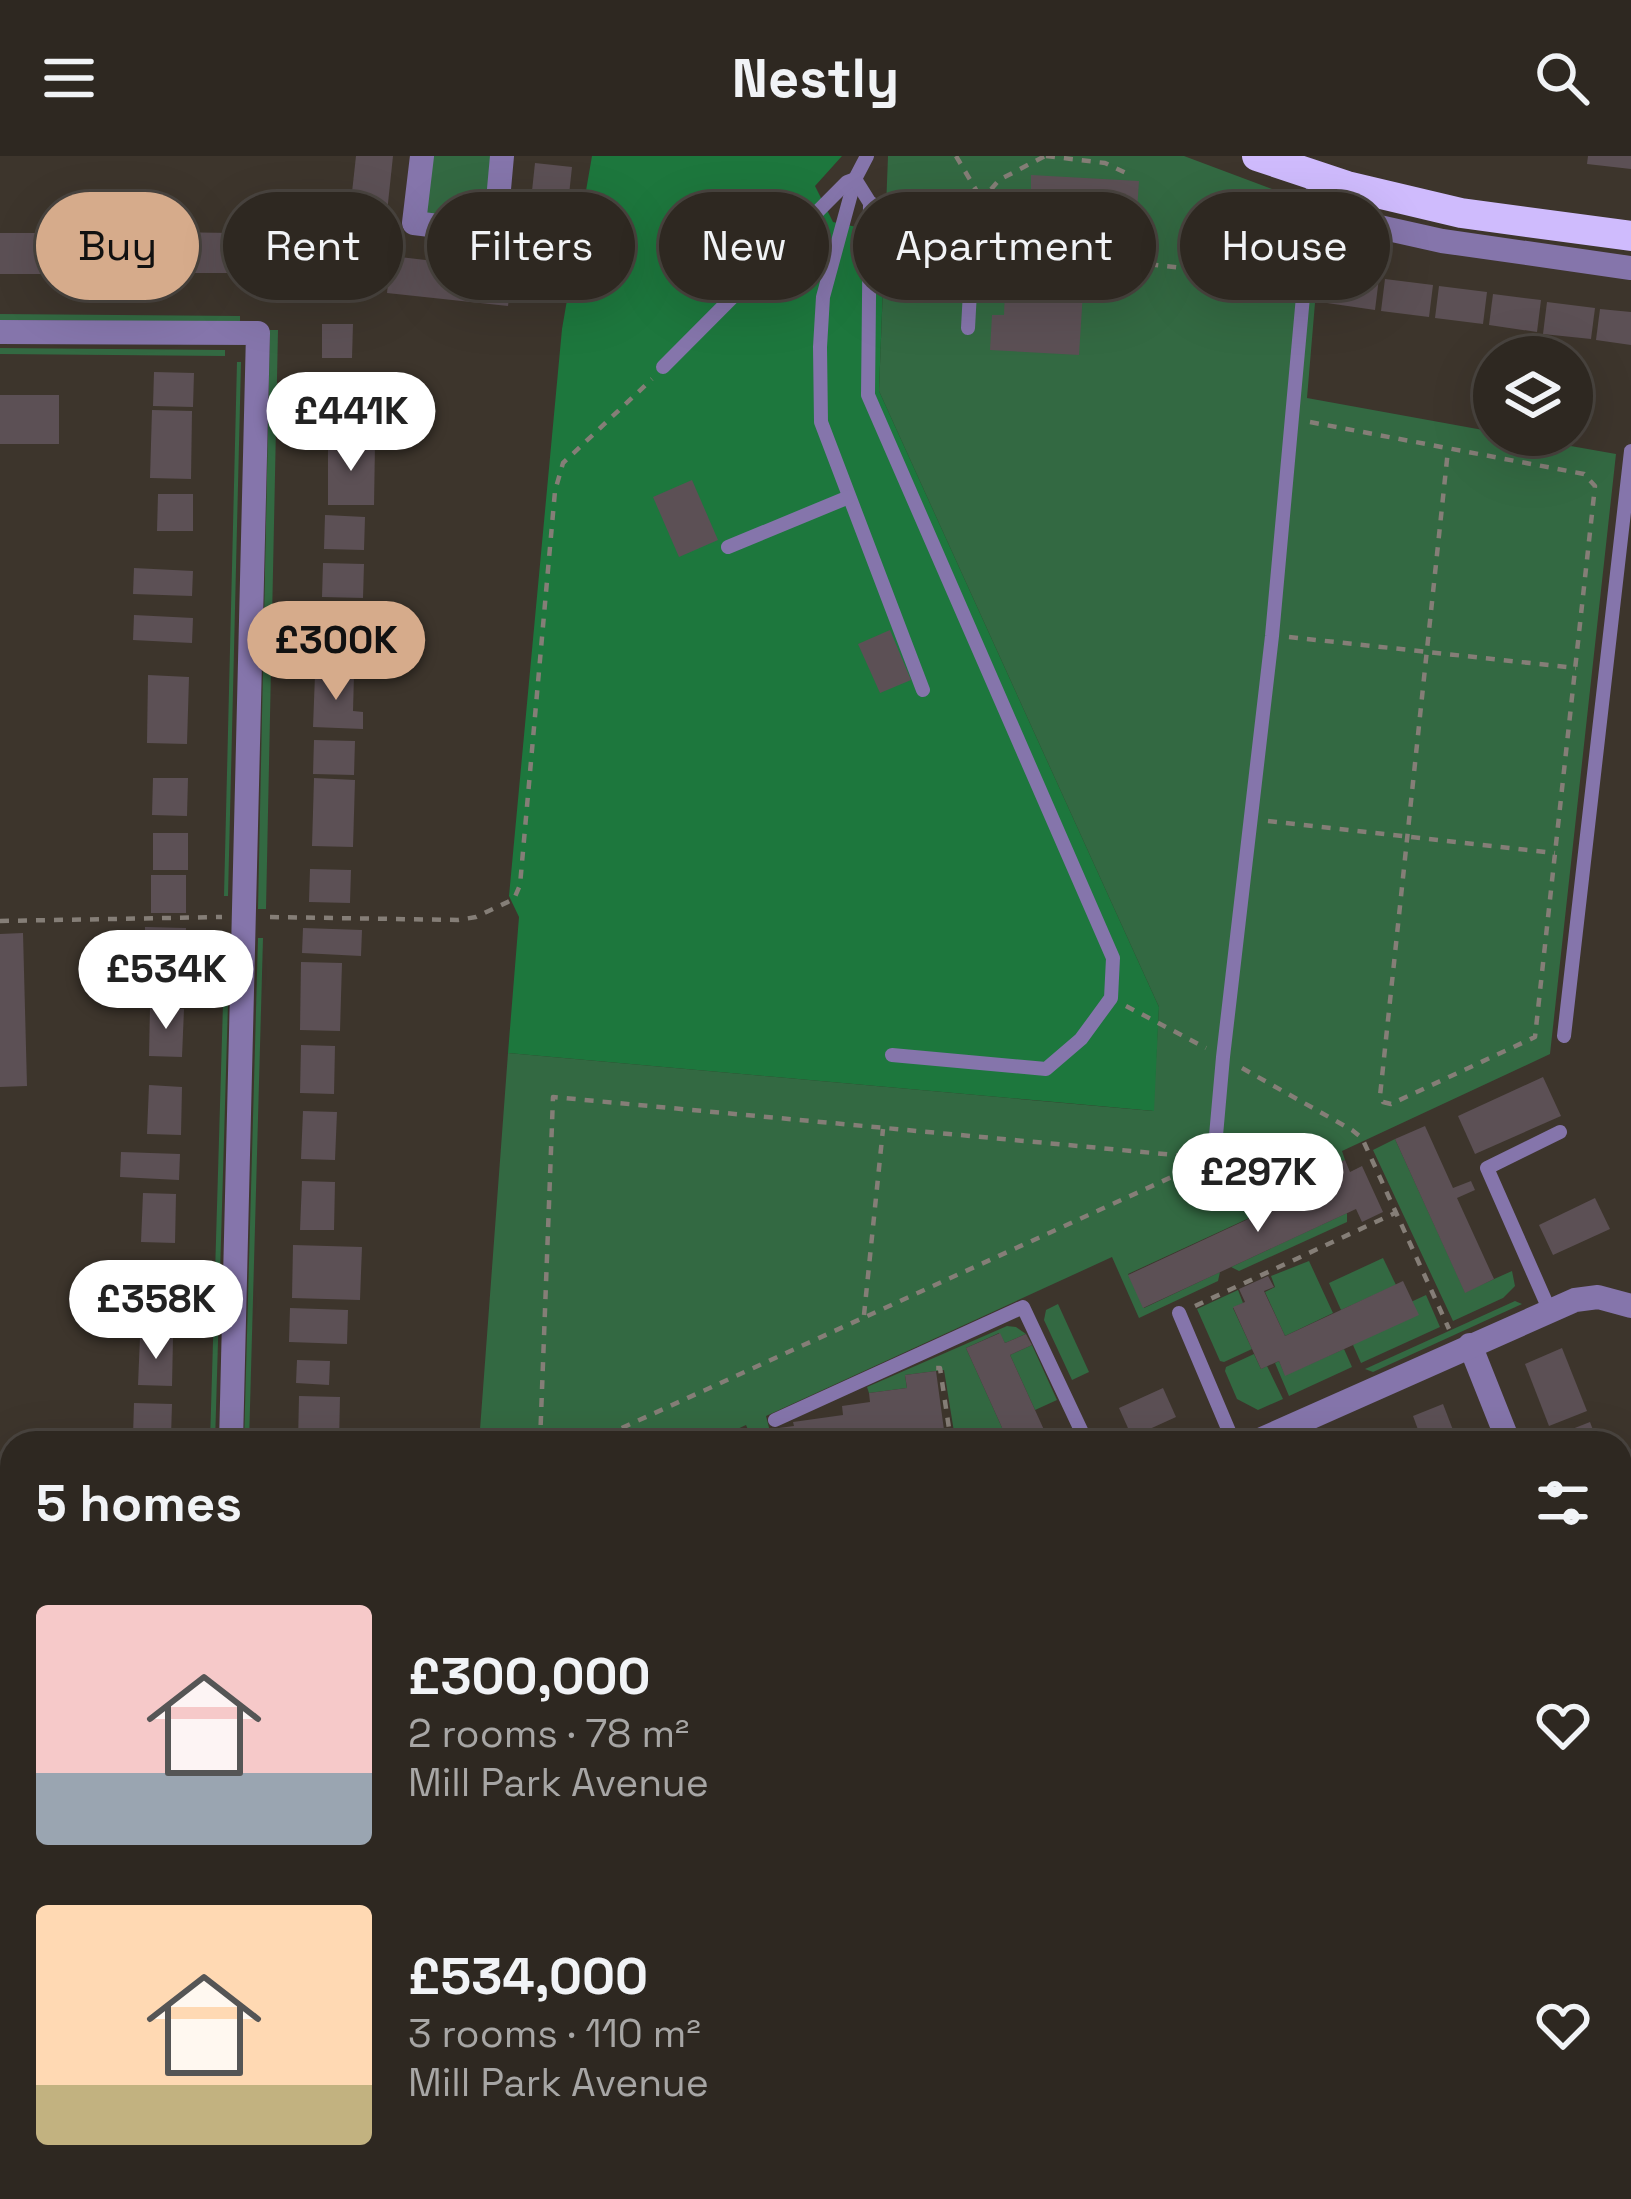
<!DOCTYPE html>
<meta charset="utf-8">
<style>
:root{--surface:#2e2821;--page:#3a342e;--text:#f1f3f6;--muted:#a7a6a5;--line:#49443f;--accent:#d6ab8b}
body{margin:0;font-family:"Space Grotesk",sans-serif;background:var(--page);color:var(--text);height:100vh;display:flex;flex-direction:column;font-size:45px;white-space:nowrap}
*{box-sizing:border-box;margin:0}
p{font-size:39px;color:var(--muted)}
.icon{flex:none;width:66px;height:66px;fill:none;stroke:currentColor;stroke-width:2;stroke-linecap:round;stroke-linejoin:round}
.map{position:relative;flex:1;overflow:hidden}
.panel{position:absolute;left:0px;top:1275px;width:1632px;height:768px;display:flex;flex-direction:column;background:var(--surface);border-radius:36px 36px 0 0;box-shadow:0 12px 48px #0002,0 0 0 3px var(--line)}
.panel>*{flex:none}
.hud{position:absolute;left:36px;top:36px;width:1560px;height:108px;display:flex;gap:24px}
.buttons{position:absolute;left:1473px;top:180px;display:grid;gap:24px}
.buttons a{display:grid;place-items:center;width:120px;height:120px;border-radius:50%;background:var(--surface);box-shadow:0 12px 48px #0002,0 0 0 3px var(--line);font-size:60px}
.price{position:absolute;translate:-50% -102px;padding:0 27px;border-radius:42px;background:#fff;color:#222;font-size:39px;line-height:78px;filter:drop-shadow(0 3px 6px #0008)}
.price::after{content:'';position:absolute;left:50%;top:72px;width:36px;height:27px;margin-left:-18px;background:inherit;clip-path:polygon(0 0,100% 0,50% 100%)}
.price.active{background:var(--accent);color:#111}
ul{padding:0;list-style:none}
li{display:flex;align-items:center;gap:36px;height:300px;padding:0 36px}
li span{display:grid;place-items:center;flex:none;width:336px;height:240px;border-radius:12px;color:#555}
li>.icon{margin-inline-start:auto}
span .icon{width:144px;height:144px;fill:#fffc;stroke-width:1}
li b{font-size:51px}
h2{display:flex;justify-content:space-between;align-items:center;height:144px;padding:0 36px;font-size:51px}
.pill{padding:0 42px;border-radius:54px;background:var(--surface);box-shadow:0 12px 48px #0002,0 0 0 3px var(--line);font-size:42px;line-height:108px}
.pill.active{background:var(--accent);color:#111}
header{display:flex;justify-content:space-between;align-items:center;height:156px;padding:0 36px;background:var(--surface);font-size:54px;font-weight:600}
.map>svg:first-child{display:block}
.green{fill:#336942}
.forest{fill:#1d773d}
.building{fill:#5c5055}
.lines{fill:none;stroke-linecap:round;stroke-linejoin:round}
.path{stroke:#857e77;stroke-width:4.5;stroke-dasharray:9 9;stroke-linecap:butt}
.service{stroke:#8575ab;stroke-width:14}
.minor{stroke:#8575ab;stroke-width:24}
.tertiary{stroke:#8575ab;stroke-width:24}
.primary{stroke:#cfbbfd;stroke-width:30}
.rail-casing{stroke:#cac5bf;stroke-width:12}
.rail{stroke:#211d19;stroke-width:8;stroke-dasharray:22;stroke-linecap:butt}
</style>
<header><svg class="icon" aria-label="menu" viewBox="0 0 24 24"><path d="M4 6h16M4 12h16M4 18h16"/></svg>Nestly<svg class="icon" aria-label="search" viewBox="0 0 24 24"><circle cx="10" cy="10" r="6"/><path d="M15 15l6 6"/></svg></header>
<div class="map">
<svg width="1631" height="2043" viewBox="0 0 1631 2043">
<rect width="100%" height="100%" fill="#3d352c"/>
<g class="green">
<polygon points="430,0 492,0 486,68 423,61"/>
<polygon points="888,0 1184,0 1323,52 1307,242 1494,276 1494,279 1509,279 1616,298 1550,898 1342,995 1345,1004 1329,1012 1334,1023 1128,1118 1144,1152 1220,1116 1218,1125 1139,1162 1112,1101 766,1260 773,1287 754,1287 746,1269 707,1287 479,1287 508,897 1153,955 1159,851 879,235"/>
<polygon points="0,158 240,160 240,166 0,164"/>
<polygon points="270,174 278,174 266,753 258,753"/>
<polygon points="0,192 225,194 225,200 0,198"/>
<polygon points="237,206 241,206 228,740 224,740"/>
<polygon points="225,780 230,780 215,1287 210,1287"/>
<polygon points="258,782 263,782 249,1287 244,1287"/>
<polygon points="1395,983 1465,1136 1512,1115 1515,1130 1503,1142 1453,1165 1373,994"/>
<polygon points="1347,1057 1347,1066 1239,1115 1231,1111"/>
<polygon points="1383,1102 1396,1129 1341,1154 1329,1127"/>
<polygon points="1309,1105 1333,1157 1285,1180 1265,1136 1275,1131 1271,1120"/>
<polygon points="1238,1134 1243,1147 1233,1152 1252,1193 1224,1206 1220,1205 1197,1153"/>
<polygon points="1426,1139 1440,1171 1361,1207 1353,1189 1413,1145"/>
<polygon points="1515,1145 1522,1148 1373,1216 1365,1213"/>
<polygon points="1058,1148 1089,1216 1072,1224 1044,1164 1046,1154"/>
<polygon points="1007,1170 1016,1171 1026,1178 1005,1187 999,1177 966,1192 1009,1287 922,1287 955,1282 944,1214 905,1219 907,1232 869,1237 867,1231"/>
<polygon points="1032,1189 1057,1244 1035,1254 1010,1199"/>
<polygon points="1344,1193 1352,1211 1289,1240 1275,1207 1279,1205 1285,1219"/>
<polygon points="1254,1198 1261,1213 1267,1210 1283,1243 1258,1254 1237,1243 1225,1215 1226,1211"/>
</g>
<g class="forest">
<polygon points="592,0 842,0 815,30 833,66 885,77 879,235 1159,851 1154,955 508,897 519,761 509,740 562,173"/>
<polygon points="1131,2031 1225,2031 1199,2043 1104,2043"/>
</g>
<g class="building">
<polygon points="356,0 393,0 381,113 344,109"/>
<polygon points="1588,0 1631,0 1631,13 1587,8"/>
<polygon points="535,7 572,11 559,132 522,128"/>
<polygon points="1031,19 1139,25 1135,85 1058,81 1057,103 1079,104 1077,135 1083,136 1079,199 990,194 992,159 1004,159 1005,133 1033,134 1036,79 1000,77 1002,33 1031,34"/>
<polygon points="262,66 292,66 291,100 261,99"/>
<polygon points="166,76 233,77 233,117 165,117"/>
<polygon points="0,77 60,77 59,118 0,118"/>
<polygon points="76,77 143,77 143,117 75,117"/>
<polygon points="391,100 512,114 508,150 387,137"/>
<polygon points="1331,116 1379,122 1375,154 1327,147"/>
<polygon points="1385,123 1433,129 1429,161 1381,155"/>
<polygon points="1439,130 1487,136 1483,168 1435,162"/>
<polygon points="1493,138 1541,144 1537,176 1489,169"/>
<polygon points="1547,146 1595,152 1591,183 1543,178"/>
<polygon points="1600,153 1631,156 1631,189 1596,184"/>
<polygon points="322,168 353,168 352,202 322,202"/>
<polygon points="154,216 194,217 193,251 153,250"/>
<polygon points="328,220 375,220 374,282 328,281"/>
<rect x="0" y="239" width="59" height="49"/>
<polygon points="152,254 192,255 191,323 150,322"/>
<polygon points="328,288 375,288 374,349 328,349"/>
<polygon points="692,324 718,384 679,401 653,341"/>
<polygon points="158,338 193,338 193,375 157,375"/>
<polygon points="325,359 365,361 364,394 324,393"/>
<polygon points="323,407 364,408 363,442 322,441"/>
<polygon points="134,412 193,415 192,440 133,438"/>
<polygon points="326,454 356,455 354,505 324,504"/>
<polygon points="134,459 193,462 192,487 133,484"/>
<polygon points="890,474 911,524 880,537 858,488"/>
<polygon points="148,519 189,521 187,588 147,587"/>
<polygon points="315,519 354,519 353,555 363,556 363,573 313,571"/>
<polygon points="314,584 355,585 354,619 313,618"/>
<polygon points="153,622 188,622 187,660 152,659"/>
<polygon points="314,622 355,624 353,691 312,690"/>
<rect x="153" y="677" width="35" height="37"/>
<polygon points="310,713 351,714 350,747 309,746"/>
<rect x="151" y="719" width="35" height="38"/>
<polygon points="145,771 186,772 184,839 143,838"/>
<polygon points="303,772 362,774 361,800 302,797"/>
<polygon points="23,777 27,930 0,931 0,778"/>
<polygon points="301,806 342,807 340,875 300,874"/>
<polygon points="150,851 184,853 182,901 149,900"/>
<polygon points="301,889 335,890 334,938 300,937"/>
<polygon points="1543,921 1561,960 1475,998 1458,960"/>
<polygon points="149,929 182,931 181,979 147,978"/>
<polygon points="303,955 337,956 335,1004 301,1003"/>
<polygon points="1425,970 1453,1032 1471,1025 1475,1034 1457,1042 1494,1123 1465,1137 1395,983"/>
<polygon points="121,996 180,998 179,1024 120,1021"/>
<polygon points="1345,1004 1350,1016 1362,1010 1383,1056 1362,1066 1356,1053 1143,1152 1128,1119 1334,1023 1329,1012"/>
<polygon points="302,1025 335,1026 334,1074 300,1074"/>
<polygon points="143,1037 176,1038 175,1087 141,1086"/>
<polygon points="1595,1042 1610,1073 1553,1099 1539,1069"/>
<polygon points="293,1089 362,1091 360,1144 292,1142"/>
<polygon points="141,1109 175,1111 174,1159 140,1158"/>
<polygon points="1268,1120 1274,1131 1264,1135 1285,1180 1403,1125 1419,1159 1285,1220 1279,1205 1261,1213 1233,1151 1245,1146 1239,1133"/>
<polygon points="290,1152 348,1154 347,1188 289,1186"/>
<polygon points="1000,1177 1005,1187 1026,1178 1032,1189 1010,1199 1050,1287 1009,1287 966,1192"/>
<polygon points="140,1181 173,1182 172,1230 138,1229"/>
<polygon points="1562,1192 1587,1255 1549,1270 1525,1208"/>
<polygon points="297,1204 330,1205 329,1229 296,1227"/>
<polygon points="936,1215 944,1274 891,1281 892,1287 773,1287 771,1273 794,1270 793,1266 843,1259 842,1250 870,1246 869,1237 907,1232 905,1219"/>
<polygon points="1163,1232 1176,1261 1132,1281 1119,1252"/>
<polygon points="299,1240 340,1241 339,1287 298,1287"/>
<polygon points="134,1247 172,1248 171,1281 133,1280"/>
<polygon points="1443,1248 1458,1287 1423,1287 1413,1260"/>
<polygon points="1590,1266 1598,1287 1555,1287 1552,1281"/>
<polygon points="1620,1342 1631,1369 1631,1407 1620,1411"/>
<polygon points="1631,1416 1631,1475 1620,1448 1620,1420"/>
<rect x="0" y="1602" width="11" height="33"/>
<polygon points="1631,1640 1631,1697 1620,1673 1620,1645"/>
<rect x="0" y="1756" width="12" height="33"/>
<polygon points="291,2031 291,2043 243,2043 242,2033"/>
<polygon points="304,2031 353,2031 353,2043 305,2043"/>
<polygon points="520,2031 560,2031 562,2043 523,2043"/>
<polygon points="699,2031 773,2031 778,2043 704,2043"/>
</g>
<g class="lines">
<g class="path">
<polyline points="956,0 982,44"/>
<polyline points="1046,0 1105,7 1130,19"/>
<polyline points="947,62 952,62 982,44 999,24 1045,0"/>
<polyline points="1119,91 1139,107 1285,124"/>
<polyline points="1310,266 1584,318 1595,330 1535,881 1391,948 1383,946 1380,940 1448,294"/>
<polyline points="1289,481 1576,512"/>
<polyline points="1268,665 1555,697"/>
<polyline points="270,761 458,764 476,761 514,743 520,729 555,335 563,307 652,223"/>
<polyline points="0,765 222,761"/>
<polyline points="1126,850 1206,892"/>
<polyline points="1242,912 1352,974 1362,982 1449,1173"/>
<polyline points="1195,1150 1395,1057"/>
<polyline points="864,1159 883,973"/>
<polyline points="540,1287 553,941 1196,1001"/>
<polyline points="589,1287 1198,1009"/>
<polyline points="909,1287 908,1284 950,1279 940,1212 936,1212"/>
</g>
<g class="service">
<polyline points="867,0 855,23 823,141 820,191 821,266 923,534"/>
<polyline points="870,47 905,62 965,96 971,117 968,172"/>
<polyline points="663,211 847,26 855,23 870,47 868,239 1113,802 1111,842 1081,883 1046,913 892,899"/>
<polyline points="728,391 849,341"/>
<polyline points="1564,880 1631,295"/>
<polyline points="1214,1002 1223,901 1272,480 1314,20"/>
<polyline points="1549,1153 1487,1012 1560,976"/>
<polyline points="1179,1157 1234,1287"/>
<polyline points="775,1264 1023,1151 1087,1287"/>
<polyline points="370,2031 370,2043"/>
</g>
<g class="minor">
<polyline points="422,0 414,67 495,77 502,0"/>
<polyline points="1339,62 1442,85 1631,112"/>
<polyline points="0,176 258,177 231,1287"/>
<polyline points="1470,1189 1509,1287"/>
<polyline points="1620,1566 1629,1589 1620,1593"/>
<polyline points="600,2043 609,2031"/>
</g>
<g class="tertiary">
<polyline points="1253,1287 1575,1144 1598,1141 1631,1150"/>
<polyline points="0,1694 12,1694"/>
</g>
<polyline class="primary" points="1257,0 1347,30 1461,57 1631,80"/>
<defs>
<g id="rail">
<polyline points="1620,1876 1631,1870"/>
<polyline points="1620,1912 1631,1906"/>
<polyline points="1241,2043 1267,2031"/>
<polyline points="1272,2043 1298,2031"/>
<polyline points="1316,2043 1342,2031"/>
<polyline points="1347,2043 1373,2031"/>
</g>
</defs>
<use href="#rail" class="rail-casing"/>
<use href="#rail" class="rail"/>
</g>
</svg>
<div class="buttons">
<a><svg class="icon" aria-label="layers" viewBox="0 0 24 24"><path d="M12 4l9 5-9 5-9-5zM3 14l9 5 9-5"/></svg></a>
</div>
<b class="price" style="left:351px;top:318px">£441K</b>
<b class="price active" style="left:336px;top:547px">£300K</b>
<b class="price" style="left:166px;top:876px">£534K</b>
<b class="price" style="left:1258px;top:1079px">£297K</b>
<b class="price" style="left:156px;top:1206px">£358K</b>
<div class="hud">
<a class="pill active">Buy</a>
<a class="pill">Rent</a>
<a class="pill">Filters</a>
<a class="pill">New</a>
<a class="pill">Apartment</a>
<a class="pill">House</a>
</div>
<section class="panel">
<h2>5 homes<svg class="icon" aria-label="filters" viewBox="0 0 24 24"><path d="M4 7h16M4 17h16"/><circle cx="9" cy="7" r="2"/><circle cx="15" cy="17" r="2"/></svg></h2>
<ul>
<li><span style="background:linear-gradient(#f6c9c9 70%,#9aa5b1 0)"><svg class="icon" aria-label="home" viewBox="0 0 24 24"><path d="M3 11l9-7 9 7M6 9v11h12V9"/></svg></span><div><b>£300,000</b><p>2 rooms · 78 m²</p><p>Mill Park Avenue</p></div><svg class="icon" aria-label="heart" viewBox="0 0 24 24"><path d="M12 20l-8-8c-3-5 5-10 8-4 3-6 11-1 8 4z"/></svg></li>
<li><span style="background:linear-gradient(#ffd9b3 75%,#c2b280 0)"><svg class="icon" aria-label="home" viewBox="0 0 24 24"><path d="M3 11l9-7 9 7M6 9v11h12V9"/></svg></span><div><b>£534,000</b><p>3 rooms · 110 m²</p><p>Mill Park Avenue</p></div><svg class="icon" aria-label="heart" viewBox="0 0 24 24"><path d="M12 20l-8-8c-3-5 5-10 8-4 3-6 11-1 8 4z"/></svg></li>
</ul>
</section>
</div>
